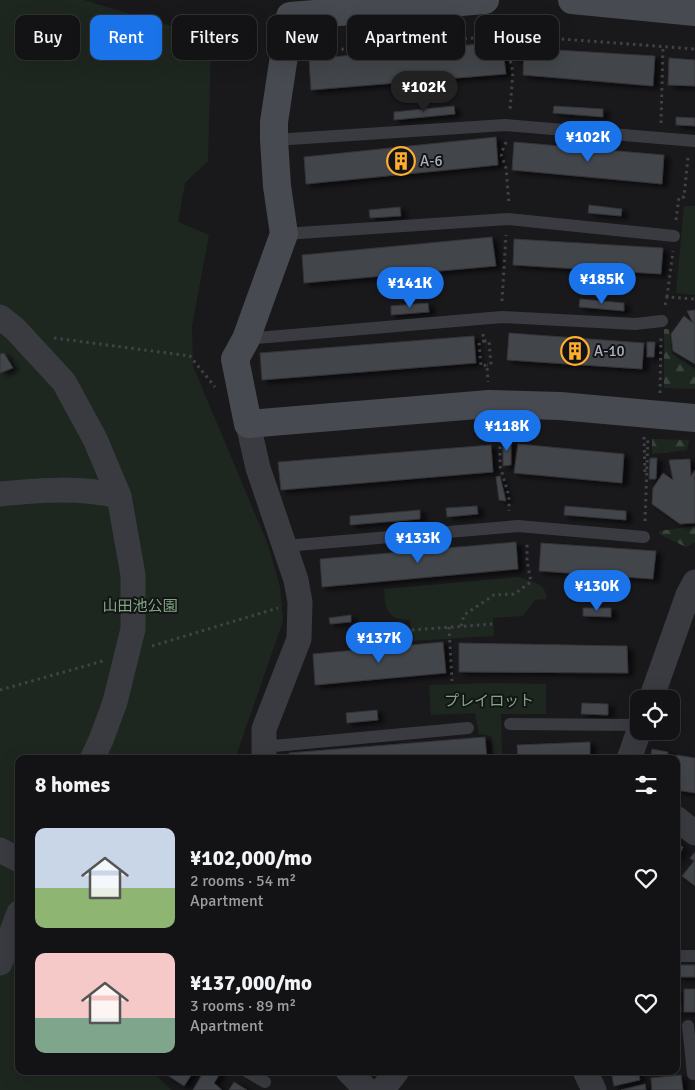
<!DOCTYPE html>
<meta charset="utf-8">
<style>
:root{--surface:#131315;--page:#1c1c1e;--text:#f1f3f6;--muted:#9d9ea0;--line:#323234;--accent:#1a73e8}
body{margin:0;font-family:Signika,"Noto Sans JP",sans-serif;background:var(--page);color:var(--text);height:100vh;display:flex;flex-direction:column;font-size:19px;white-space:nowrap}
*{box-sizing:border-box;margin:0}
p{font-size:16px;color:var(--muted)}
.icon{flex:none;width:28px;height:28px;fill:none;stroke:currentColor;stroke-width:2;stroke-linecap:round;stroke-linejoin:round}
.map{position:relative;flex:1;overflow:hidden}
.drawer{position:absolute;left:15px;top:755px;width:665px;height:320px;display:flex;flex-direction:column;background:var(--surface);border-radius:10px;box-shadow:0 5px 20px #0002,0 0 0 1px var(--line)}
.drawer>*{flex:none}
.banner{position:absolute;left:15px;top:15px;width:665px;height:45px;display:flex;gap:10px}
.tools{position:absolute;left:630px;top:690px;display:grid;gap:10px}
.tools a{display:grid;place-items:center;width:50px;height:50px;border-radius:10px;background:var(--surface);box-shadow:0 5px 20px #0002,0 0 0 1px var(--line);font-size:25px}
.price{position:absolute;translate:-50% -42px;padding:0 11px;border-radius:18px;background:var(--accent);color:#fff;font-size:16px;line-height:32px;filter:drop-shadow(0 1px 2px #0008)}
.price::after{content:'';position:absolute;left:50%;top:30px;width:15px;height:11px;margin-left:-8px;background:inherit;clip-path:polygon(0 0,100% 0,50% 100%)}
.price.selected{background:#222;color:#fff}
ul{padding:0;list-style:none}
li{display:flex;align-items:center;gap:15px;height:125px;padding:0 20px}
li span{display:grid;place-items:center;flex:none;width:140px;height:100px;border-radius:10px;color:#555}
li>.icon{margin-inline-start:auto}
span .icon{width:60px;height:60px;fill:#fffc;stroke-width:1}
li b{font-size:21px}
h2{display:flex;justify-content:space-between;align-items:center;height:60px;padding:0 20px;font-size:21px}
.pill{padding:0 18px;border-radius:10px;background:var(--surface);box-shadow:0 5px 20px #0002,0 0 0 1px var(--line);font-size:18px;line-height:45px}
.pill.selected{background:var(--accent);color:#fff}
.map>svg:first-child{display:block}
.forest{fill:url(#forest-firs)}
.green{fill:#1e271f}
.building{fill:#434449;stroke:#333338;filter:url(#shadow)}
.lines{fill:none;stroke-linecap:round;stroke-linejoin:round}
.path{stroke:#404248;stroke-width:3;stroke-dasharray:2.5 4;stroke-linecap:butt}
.lane{stroke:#3a3b41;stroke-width:12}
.street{stroke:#3a3b41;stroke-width:25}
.secondary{stroke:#484a51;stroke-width:28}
.labels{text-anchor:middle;stroke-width:4;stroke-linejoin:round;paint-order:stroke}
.poi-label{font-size:15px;fill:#abb1bc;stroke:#141417;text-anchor:start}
.park-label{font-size:15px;fill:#80a881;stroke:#141417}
</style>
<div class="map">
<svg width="695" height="1090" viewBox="0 0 695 1090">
<defs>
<pattern id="forest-firs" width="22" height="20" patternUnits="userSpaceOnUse" patternTransform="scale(1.25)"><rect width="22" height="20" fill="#1e271f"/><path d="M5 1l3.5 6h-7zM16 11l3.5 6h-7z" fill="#3c443e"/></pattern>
<filter id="shadow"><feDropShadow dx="5.5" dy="3" stdDeviation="2.5" flood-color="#0009"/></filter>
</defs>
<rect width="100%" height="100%" fill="#19191c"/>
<g class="forest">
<polygon points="664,329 669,329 672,354 695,369 695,389 664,388"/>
<polygon points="652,439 689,440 687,450 652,454"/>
<polygon points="695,526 695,542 686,547 659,534 659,531"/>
</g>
<g class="green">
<polygon points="0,0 84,0 211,38 208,161 185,183 178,222 209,235 192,326 193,366 268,545 280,587 283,621 235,759 19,759 19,1071 152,1071 171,1090 0,1090"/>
<polygon points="684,206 695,206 695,295 676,293"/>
<path d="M519,577c13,5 27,6 28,22l-12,1 -12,16 -30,2 1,18 -82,5 -2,-21c-23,0 -25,-11 -26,-31z"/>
<polygon points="490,683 546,684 546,714 501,714 502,759 494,759 491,736 479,734 475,713 431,715 429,685"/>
</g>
<g class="building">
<polygon points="514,41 521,41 521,58 514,59"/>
<polygon points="502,42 506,74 311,90 309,59"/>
<polygon points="524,48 655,56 653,86 523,75"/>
<polygon points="669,58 695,60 695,86 668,85"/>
<polygon points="454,106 455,114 394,120 394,112"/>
<polygon points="554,106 603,109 603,117 553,113"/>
<polygon points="676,117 695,118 695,126 676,125"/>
<polygon points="496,137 498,165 306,184 304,157"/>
<polygon points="514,142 664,155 662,184 512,170"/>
<polygon points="589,205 622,209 621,216 588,213"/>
<polygon points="400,207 401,216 370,218 369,210"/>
<polygon points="492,237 496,266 304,283 302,255"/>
<polygon points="514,239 663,248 661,274 513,265"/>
<polygon points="580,299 624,303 624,311 579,307"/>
<polygon points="428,303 429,312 391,315 391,306"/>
<polygon points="695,310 695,364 673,351 671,334 684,316 693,323 687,311"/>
<polygon points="509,333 644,343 642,369 507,360"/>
<polygon points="474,336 476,363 262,380 260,353"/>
<polygon points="647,342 655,342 654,357 647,357"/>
<polygon points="4,353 13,368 0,373 0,354"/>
<polygon points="511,439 511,465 503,466 503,440"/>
<polygon points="518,444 624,454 622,483 514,473"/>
<polygon points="491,445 493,472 281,490 278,462"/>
<polygon points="650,458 657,458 656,479 649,479"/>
<polygon points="690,459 691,476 695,470 695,523 680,524 652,504 653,488 663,473 673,480 669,460"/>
<polygon points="500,476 506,501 499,500 496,477"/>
<polygon points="477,506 478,514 447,517 446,508"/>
<polygon points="565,506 626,511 626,520 564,515"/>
<polygon points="420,510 420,519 350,525 350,516"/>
<polygon points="516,542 518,569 322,587 320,559"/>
<polygon points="541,543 656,551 653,579 539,571"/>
<polygon points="583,608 611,608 611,617 583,616"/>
<polygon points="351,615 351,622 330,624 329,618"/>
<polygon points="443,642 446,673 315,685 313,654"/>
<polygon points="459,643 627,646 628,673 459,672"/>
<polygon points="582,703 608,704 608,715 581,714"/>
<polygon points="377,710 378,720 347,723 346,713"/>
<polygon points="485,737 487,759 290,759 289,753"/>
<polygon points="590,742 590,759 518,759 517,745"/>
<polygon points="652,749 668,752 668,757 676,759 677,755 695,758 695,793 676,790 676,759 650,759"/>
<polygon points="676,837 679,838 676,844 683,847 676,862"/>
<polygon points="695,852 695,886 682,876 694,861 690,858"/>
<rect x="676" y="965" width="19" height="12"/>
<rect x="684" y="989" width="11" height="23"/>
<polygon points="676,990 680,990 681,1012 676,1013"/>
<polygon points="170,1071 194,1071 184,1086 167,1075"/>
<polygon points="204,1071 221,1072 214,1083 222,1090 193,1090"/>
<polygon points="611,1071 638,1071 640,1080 614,1086"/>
<polygon points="681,1075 683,1090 652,1090 651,1078"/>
<polygon points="234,1082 247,1090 229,1090"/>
<polygon points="645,1084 646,1090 621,1090"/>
</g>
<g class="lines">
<g class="path">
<polyline points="500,18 501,36"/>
<polyline points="509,35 510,59 513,72 510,110"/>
<polyline points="309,52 509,35 695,49"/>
<polyline points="661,123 663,47"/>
<polyline points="506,142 501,154 506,168 509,204"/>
<polyline points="676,220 679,197 684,197 688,157"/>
<polyline points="667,297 673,251"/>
<polyline points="502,301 506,235"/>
<polyline points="665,305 667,297 695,299"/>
<polyline points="483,334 484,341 479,342 481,366 487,365 488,382"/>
<polyline points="54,338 190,356 215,387"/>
<polyline points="484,341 489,341 491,365 487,365"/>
<polyline points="660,393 661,336"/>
<polyline points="500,427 500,466 509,496 509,511"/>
<polyline points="644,437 645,474"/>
<polyline points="645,521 648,437"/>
<polyline points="461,626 464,615 494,595 514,594 531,582 527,561 527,543"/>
<polyline points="449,627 452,681"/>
<polyline points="412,630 493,624"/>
<polyline points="152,646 278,608"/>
<polyline points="0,690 103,661"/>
</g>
<g class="lane">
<polyline points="274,140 505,125 695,141"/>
<polyline points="284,234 508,219 674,236"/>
<polyline points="246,339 502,317 635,324 662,321"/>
<polyline points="285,546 518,526 644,537"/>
<polyline points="510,724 639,725"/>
<polyline points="263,747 468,728"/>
<polyline points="676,956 695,956"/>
<polyline points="688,1026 693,1074"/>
<polyline points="246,1071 265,1082"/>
</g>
<g class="street">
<polyline points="0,317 15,329 64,382 95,439 119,496 133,575 133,629 115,702 101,740 92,759"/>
<polyline points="248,424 258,468 296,580 300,602 299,639 264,729 264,759"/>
<path d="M0,494c41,-4 79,-7 119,2"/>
<polyline points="651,699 688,595 695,582"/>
<polyline points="629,759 639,731"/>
<polyline points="676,818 695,833"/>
<polyline points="0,850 19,860"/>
<polyline points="0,963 19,913"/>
<polyline points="348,1071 367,1090"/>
<polyline points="585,1071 594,1090"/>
<polyline points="382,1090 397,1071"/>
</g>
<g class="secondary">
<polyline points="485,0 290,16 274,122 274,140 277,186 284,234 246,339 235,359 248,424 489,404 560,406 695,418"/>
<polyline points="572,0 695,12"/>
</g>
</g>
<defs>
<symbol id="building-ring" viewBox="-11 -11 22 22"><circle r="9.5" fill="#141417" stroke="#ffae2e" stroke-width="1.5"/><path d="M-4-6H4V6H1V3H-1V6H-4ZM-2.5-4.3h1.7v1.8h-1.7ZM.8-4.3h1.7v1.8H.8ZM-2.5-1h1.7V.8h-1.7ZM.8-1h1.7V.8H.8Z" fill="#ffae2e"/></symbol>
</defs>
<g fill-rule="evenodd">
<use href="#building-ring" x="385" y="145" width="32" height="32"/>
<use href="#building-ring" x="559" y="335" width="32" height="32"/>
</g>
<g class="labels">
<g class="poi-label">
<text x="420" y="166">A-6</text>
<text x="594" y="356">A-10</text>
</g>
<g class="park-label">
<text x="140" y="611">山田池公園</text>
<text x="489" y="706">プレイロット</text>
</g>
</g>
</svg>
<div class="tools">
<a><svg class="icon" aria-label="locate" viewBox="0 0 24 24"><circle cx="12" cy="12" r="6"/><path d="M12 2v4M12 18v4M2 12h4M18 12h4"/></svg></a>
</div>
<b class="price selected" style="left:424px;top:113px">¥102K</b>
<b class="price" style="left:588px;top:163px">¥102K</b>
<b class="price" style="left:602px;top:305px">¥185K</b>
<b class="price" style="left:410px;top:309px">¥141K</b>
<b class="price" style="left:507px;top:452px">¥118K</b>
<b class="price" style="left:418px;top:564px">¥133K</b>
<b class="price" style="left:597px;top:612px">¥130K</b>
<b class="price" style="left:379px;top:664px">¥137K</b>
<div class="banner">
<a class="pill">Buy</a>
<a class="pill selected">Rent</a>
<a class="pill">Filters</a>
<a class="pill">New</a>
<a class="pill">Apartment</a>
<a class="pill">House</a>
</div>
<section class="drawer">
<h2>8 homes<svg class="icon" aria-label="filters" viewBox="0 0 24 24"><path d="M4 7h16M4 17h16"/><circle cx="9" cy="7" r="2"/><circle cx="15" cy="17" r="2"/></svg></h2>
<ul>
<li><span style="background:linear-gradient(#c9d6e8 60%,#8fb573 0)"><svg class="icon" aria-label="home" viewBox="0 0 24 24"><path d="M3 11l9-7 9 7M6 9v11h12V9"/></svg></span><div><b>¥102,000/mo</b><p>2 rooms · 54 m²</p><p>Apartment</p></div><svg class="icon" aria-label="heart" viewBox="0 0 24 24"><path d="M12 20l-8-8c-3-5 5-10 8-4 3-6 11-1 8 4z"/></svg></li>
<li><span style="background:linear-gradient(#f6c9c9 65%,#7fa58c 0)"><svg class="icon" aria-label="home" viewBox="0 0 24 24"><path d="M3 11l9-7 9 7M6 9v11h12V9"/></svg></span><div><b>¥137,000/mo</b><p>3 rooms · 89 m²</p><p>Apartment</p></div><svg class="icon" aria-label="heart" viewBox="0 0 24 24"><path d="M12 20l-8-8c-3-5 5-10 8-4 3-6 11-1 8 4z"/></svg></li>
</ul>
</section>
</div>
